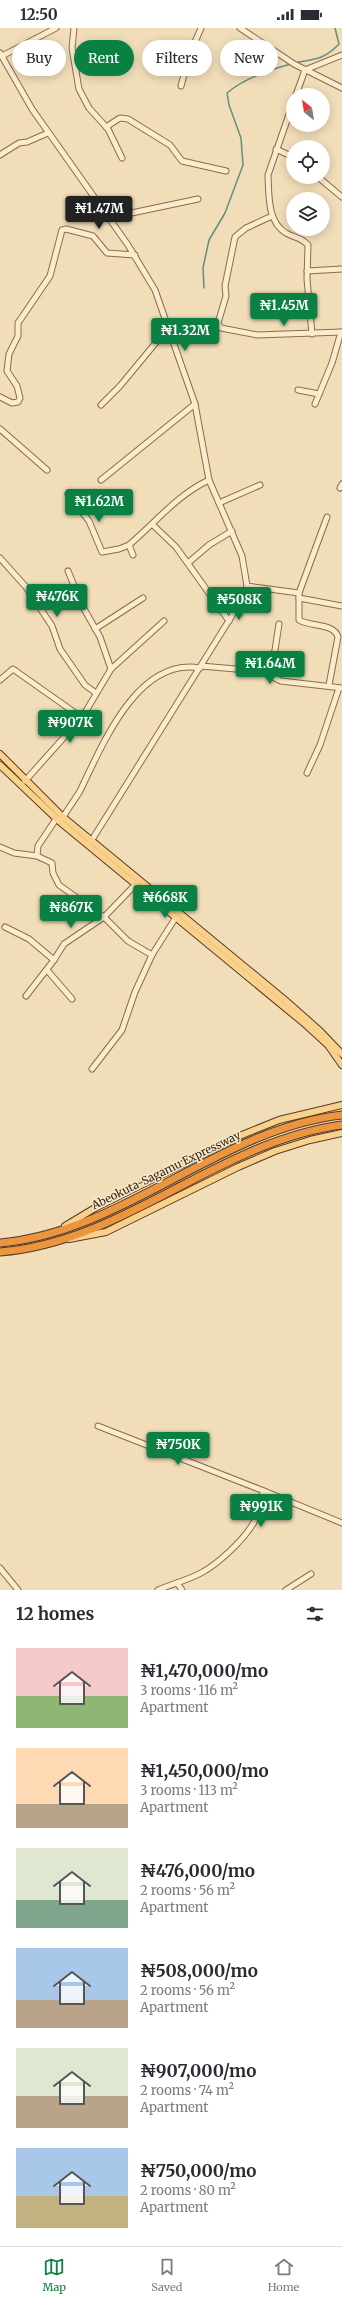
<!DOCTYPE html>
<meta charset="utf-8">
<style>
:root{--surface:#fff;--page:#f7f7f7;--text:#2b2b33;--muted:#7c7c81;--line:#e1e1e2;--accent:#0b8043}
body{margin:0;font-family:Merriweather,serif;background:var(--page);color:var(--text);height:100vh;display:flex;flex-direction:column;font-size:15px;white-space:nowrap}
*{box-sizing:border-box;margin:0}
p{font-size:13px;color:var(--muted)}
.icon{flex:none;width:22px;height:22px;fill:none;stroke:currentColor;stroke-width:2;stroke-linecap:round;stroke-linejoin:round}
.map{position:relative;height:1562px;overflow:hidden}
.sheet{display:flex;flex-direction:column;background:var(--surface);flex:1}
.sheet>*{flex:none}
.guide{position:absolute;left:12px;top:12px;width:318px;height:36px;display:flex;gap:8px}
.needle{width:26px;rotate:330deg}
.tools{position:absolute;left:286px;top:60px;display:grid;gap:8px}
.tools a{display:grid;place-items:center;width:44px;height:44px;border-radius:50%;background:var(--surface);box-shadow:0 2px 10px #0003;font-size:20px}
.price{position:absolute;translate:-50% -34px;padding:0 9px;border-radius:4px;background:var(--accent);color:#fff;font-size:13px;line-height:26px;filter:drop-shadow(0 1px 2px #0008)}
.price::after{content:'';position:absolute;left:50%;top:24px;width:12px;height:9px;margin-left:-6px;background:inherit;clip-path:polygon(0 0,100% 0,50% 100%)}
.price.on{background:#222;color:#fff}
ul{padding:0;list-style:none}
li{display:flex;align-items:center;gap:12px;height:100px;padding:0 16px}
li span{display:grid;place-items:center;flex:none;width:112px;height:80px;border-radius:0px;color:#555}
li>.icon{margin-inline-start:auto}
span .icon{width:48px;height:48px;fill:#fffc;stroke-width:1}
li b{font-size:17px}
h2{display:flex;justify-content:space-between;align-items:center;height:48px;padding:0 16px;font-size:17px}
.chip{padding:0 14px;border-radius:18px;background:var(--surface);box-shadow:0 2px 10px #0003;font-size:14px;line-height:36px}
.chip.on{background:var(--accent);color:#fff}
.status{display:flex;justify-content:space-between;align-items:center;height:28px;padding:0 20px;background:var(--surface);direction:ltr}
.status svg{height:11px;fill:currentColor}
.tab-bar{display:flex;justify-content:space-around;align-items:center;height:56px;border-top:1px solid var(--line);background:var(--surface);font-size:11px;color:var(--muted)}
.tab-bar a{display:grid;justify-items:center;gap:2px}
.tab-bar .on{color:var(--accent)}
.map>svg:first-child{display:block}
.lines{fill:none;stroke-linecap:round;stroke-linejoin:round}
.stream{stroke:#658e82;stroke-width:1.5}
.minor-casing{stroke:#886c52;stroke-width:7}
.major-casing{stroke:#553a27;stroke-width:8}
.highway-casing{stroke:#553a27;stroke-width:9}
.minor{stroke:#fcebcb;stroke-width:5}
.major{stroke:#fad18a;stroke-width:6}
.highway{stroke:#eb963e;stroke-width:7}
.labels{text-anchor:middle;stroke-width:3;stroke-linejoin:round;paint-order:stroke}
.street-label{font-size:11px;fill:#352519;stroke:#f8e8c8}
</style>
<div class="status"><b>12:50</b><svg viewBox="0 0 49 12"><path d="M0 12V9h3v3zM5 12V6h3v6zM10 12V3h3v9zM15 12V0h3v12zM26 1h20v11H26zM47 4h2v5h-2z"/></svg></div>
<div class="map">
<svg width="342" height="1562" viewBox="0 0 342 1562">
<rect width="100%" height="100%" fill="#f1ddb8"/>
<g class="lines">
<g class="stream">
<path d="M294,35c20,-4 30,-3 45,-19l-4,-16"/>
<path d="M204,260l-1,-20 6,-28 16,-27 18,-48 -2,-27 -12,-33 -2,-12c18,-15 41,-23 64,-29"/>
</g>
<defs>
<g id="minor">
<polyline points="74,0 72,20 79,61 89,80 108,101 122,130"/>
<polyline points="240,0 294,36 342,60"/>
<polyline points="0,25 32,81 128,217 155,262 195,376 209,452 242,528 247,558 243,570 90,815"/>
<polyline points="2,28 56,0"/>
<polyline points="181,58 189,28 201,0"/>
<polyline points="296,67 305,42 342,27"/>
<path d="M293,75l-25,72c1,19 -1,47 18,58 8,5 15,4 22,12l-1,34 5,55"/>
<polyline points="106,99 120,90 128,91 170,117 182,133 226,143"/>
<polyline points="276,121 293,129"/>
<polyline points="0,127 19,115 27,114 48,105"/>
<polyline points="318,149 342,169"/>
<polyline points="272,188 246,200 235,209 225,258 226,268 218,295 221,300 257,307 342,304"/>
<polyline points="108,190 198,171"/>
<polyline points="307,243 342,241"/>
<polyline points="298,362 319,366"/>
<polyline points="0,369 12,375 18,374 20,370 17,358 7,343 9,326 18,308 18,295 50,248 62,202 66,201 93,208 107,225 135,227"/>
<polyline points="315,376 332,335 341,304"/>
<polyline points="101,377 120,358 168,300"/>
<polyline points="0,401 47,442"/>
<polyline points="101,452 195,376"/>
<polyline points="340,460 342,456"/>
<polyline points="68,466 89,493 102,524 119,521 129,517"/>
<polyline points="219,475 260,457"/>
<polyline points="153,497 176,519 229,593"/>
<path d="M133,527l-4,-10c27,-23 48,-50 80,-65"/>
<polyline points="0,530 26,559 52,598 60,621 85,657 96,665"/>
<polyline points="188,535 209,517 232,503"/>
<polyline points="68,543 83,579 100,609 111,641"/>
<polyline points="247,558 299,565 327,489"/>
<path d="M299,565v27c12,7 35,3 39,17l-9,48"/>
<polyline points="299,570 342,578"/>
<polyline points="95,601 143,570"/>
<polyline points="201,638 260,643 281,653 342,660"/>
<polyline points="271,648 279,596"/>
<polyline points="0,652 13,641 81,689"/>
<polyline points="307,745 320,717 339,660"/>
<polyline points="25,753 83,688 111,641 164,593"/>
<polyline points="56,791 38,818 37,828 52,835 53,845 59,857 104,889 128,913 152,927"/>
<path d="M62,791c5,-9 12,-18 18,-28 22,-45 57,-134 120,-123"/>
<polyline points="0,819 14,825 37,828"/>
<polyline points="5,899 29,911 54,932 64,916 104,889 136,856"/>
<polyline points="47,942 72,971"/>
<polyline points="26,968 54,932"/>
<polyline points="92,1041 122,1002 135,964 152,927 176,889"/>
<polyline points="98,1398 264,1463"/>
<polyline points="0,1540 18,1562"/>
<polyline points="177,1555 182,1562"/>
<path d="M158,1562c14,-6 30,-10 43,-17 17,-9 44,-34 53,-51 5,-10 4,-21 10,-31l78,32"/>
<polyline points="286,1562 311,1546"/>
</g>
<g id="major">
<polyline points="0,726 63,789 285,972 320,1003 342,1026"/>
<polyline points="0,737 60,794 305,996 328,1017 342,1037"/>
<polyline points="65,1198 95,1180 237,1109 279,1092 342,1077"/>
<polyline points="69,1211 106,1204 238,1139 275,1123 310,1112 342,1105"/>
</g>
<g id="highway">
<path d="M0,1215c124,-11 219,-114 342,-128"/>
<path d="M0,1224c125,-10 219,-111 342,-127"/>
</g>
</defs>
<use href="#minor" class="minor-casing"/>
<use href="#major" class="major-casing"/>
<use href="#highway" class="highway-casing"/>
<use href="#minor" class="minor"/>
<use href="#major" class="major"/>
<use href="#highway" class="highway"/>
</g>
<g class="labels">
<g class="street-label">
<text transform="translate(166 1142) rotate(-26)" y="4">Abeokuta-Sagamu Expressway</text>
</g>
</g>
</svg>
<div class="tools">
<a><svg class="needle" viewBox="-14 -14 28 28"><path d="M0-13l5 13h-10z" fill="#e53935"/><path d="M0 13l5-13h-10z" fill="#7c7c81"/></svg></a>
<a><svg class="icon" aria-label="locate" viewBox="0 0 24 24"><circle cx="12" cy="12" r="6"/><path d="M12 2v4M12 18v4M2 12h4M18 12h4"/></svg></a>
<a><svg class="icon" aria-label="layers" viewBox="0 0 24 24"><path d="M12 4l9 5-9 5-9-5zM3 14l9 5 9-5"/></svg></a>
</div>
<b class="price on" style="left:99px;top:202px">₦1.47M</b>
<b class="price" style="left:284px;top:299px">₦1.45M</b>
<b class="price" style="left:185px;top:324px">₦1.32M</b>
<b class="price" style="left:99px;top:495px">₦1.62M</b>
<b class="price" style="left:57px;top:590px">₦476K</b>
<b class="price" style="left:239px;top:593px">₦508K</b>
<b class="price" style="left:270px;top:657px">₦1.64M</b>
<b class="price" style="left:70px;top:716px">₦907K</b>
<b class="price" style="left:165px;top:891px">₦668K</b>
<b class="price" style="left:71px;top:901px">₦867K</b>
<b class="price" style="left:178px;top:1438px">₦750K</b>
<b class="price" style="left:261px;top:1500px">₦991K</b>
<div class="guide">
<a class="chip">Buy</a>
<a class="chip on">Rent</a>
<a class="chip">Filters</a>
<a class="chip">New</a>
</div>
</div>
<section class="sheet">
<h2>12 homes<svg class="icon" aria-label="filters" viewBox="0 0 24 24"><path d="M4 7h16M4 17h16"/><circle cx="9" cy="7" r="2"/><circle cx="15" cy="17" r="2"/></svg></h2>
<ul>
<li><span style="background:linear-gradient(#f6c9c9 60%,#8fb573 0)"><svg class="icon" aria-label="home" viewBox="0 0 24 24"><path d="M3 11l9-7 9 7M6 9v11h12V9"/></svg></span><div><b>₦1,470,000/mo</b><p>3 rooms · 116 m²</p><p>Apartment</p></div></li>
<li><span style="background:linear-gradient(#ffd9b3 70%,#b9a48a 0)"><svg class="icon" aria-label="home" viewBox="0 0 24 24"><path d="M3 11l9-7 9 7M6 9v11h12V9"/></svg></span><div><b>₦1,450,000/mo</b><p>3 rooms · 113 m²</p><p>Apartment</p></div></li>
<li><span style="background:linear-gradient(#dfe7d0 65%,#7fa58c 0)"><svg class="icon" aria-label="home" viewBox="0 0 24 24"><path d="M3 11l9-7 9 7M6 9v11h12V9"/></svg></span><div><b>₦476,000/mo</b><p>2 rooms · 56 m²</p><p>Apartment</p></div></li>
<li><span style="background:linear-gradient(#a9c7e8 65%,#b9a48a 0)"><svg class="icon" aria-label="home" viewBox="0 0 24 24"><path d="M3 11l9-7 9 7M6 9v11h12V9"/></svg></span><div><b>₦508,000/mo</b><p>2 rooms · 56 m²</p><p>Apartment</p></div></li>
<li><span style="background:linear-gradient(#dfe7d0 60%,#b9a48a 0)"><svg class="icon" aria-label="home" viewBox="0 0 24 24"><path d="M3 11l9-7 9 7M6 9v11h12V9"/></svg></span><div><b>₦907,000/mo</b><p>2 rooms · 74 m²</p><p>Apartment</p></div></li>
<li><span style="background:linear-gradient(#a9c7e8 60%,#c2b280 0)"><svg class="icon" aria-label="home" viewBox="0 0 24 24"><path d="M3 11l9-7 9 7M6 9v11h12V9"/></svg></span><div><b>₦750,000/mo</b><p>2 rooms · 80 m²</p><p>Apartment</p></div></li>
</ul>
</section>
<nav class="tab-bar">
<a class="on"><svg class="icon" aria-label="map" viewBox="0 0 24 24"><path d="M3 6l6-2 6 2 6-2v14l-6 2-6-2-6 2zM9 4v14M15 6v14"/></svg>Map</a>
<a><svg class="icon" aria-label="saved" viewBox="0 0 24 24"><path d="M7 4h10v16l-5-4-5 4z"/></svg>Saved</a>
<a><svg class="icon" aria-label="home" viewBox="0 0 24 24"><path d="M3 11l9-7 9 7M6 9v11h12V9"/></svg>Home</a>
</nav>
